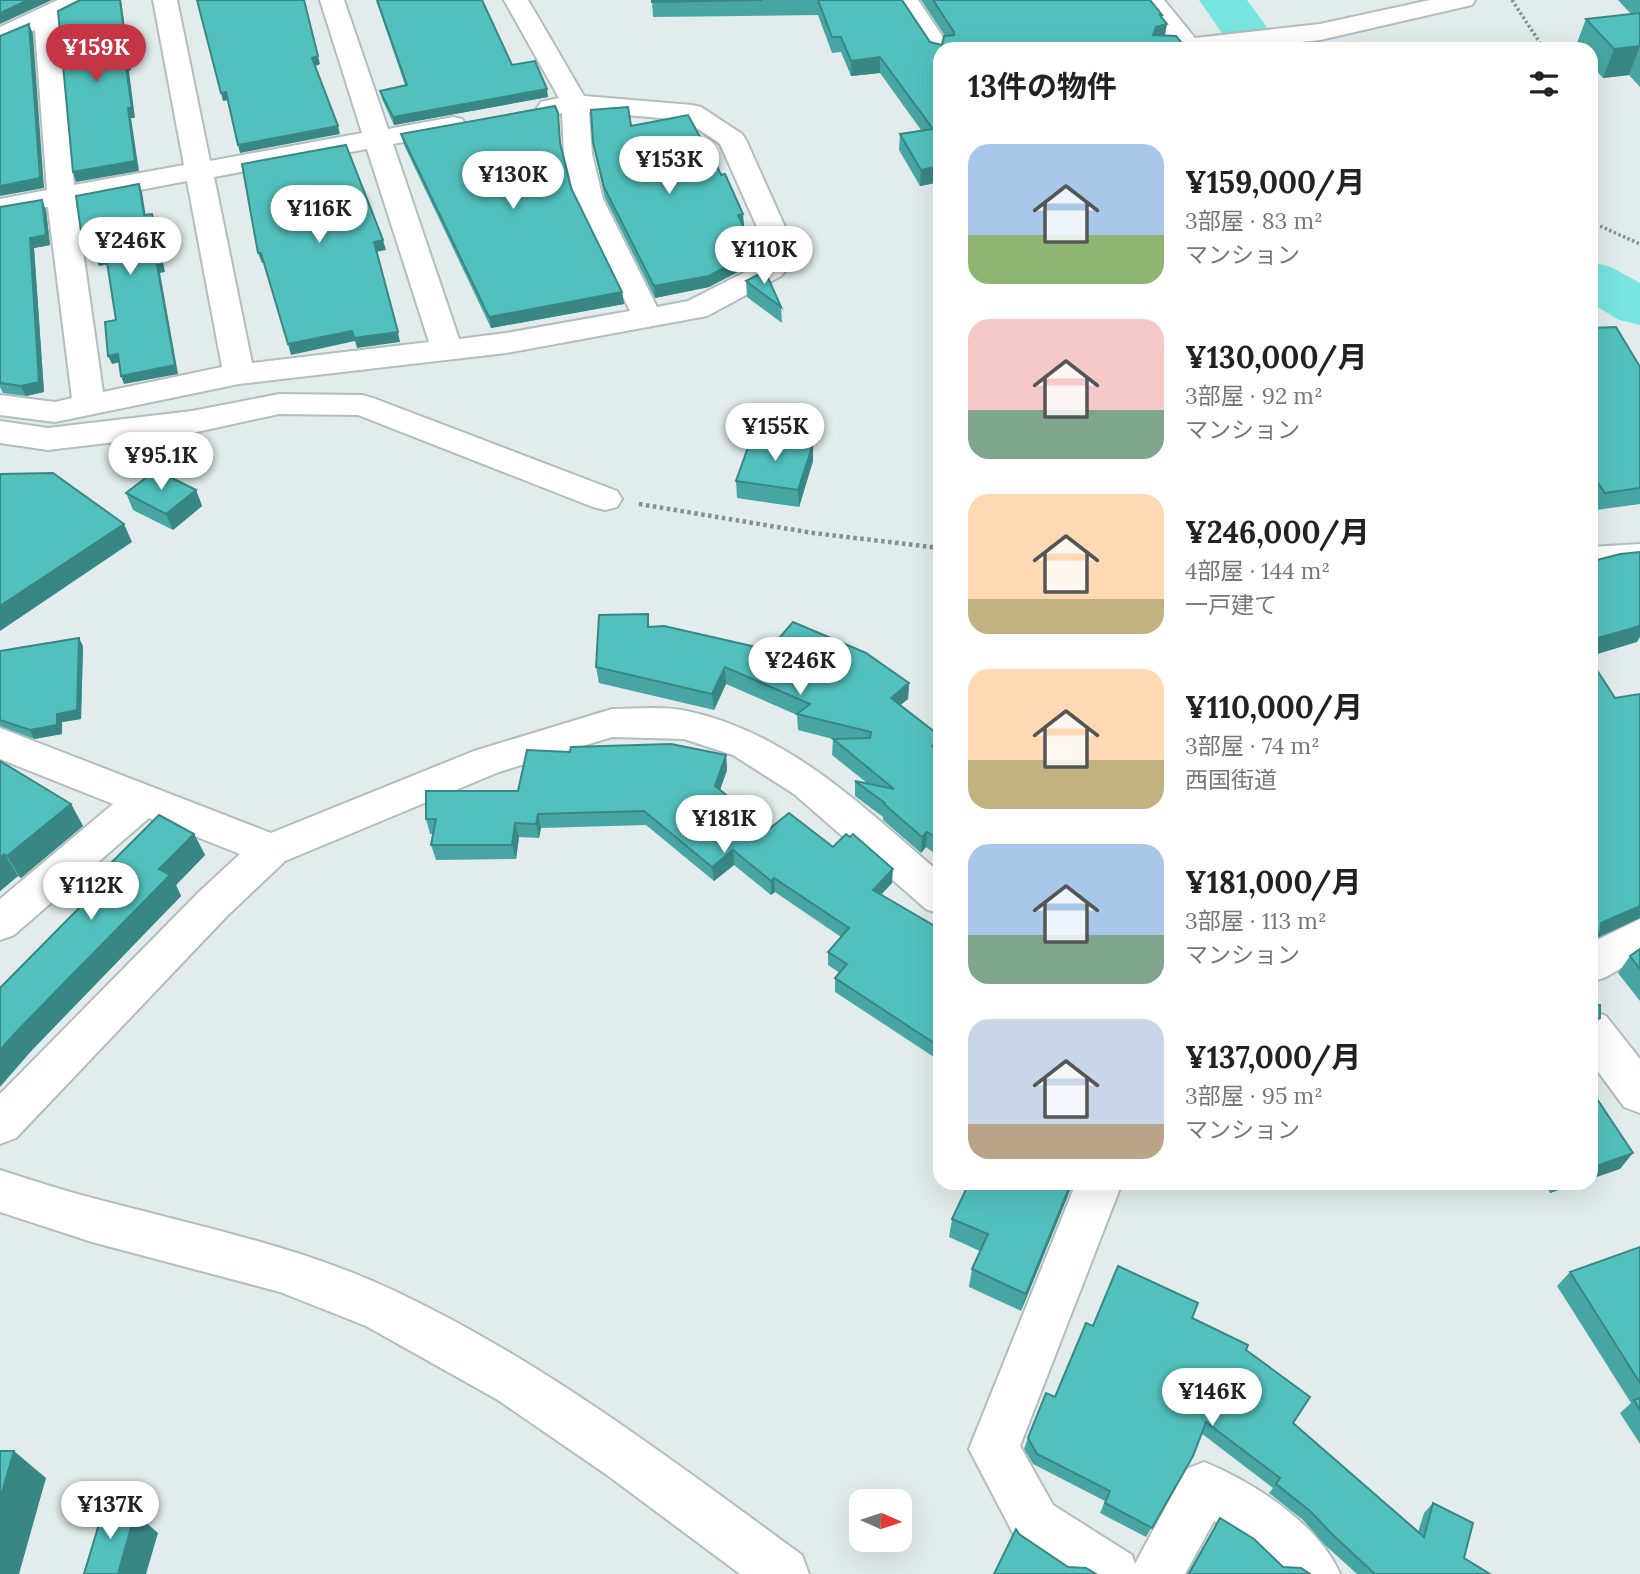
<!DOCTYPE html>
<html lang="ja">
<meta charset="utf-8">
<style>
:root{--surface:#fff;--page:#f6f6f6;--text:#222;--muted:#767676;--accent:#c53546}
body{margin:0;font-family:Lora,"Noto Sans JP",serif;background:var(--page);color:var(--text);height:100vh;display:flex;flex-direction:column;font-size:26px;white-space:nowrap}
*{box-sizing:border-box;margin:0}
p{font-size:23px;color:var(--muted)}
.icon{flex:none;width:38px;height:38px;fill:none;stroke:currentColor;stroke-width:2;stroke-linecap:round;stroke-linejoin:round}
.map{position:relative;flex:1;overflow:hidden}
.panel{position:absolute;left:933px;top:42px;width:665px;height:1148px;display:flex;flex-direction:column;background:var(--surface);border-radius:21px;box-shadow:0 7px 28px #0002}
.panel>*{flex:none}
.needle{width:46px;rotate:93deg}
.buttons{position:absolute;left:849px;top:1489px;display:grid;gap:14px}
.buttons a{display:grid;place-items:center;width:63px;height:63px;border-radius:14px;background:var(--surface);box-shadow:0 7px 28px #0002;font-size:35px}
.price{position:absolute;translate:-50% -60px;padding:0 16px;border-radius:24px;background:#fff;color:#222;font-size:23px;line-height:46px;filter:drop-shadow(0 2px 4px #0008)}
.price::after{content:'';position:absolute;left:50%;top:42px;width:21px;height:16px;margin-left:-10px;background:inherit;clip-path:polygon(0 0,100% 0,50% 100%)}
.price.on{background:var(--accent);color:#fff}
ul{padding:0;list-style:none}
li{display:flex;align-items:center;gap:21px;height:175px;padding:0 35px}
li span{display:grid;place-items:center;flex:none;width:196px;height:140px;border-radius:21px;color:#555}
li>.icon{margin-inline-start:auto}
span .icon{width:84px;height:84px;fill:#fffc;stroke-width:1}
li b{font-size:30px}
h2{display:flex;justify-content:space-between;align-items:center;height:84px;padding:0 35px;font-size:30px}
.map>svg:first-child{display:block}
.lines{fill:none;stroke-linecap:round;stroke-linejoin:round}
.river{fill:#78e5e0;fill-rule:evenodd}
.minor-casing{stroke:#b3bdbc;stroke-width:4}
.path-far1{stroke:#868e8e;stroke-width:3.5;stroke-dasharray:2.5 2.5;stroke-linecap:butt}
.path{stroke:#868e8e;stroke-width:4.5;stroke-dasharray:3.5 3.5;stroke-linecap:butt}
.minor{fill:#fff;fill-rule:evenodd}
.wall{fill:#47a6a3}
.shaded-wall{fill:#398784}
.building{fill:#52c1bd;stroke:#398784;stroke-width:2}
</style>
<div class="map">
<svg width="1640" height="1574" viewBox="0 0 1640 1574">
<rect width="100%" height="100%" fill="#e2ecec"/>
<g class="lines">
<g class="river">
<polygon points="1199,0 1247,0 1283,49 1233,49"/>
<polygon points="1591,262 1611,267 1640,283 1640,325 1619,320 1591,303"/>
</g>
<defs>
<g id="minor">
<path d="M58,0h32l-3,5 -28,14 15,166 110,-20 -31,-165h24l33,161 152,-28 -42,-133h24l44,129 65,-12 9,2 4,6 -4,6 -69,13 66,195 47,-6 124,-22 -55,-112 -11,-45 -2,-41 -12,3 -9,-2 -4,-6 4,-6 18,-4 -55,-98h24l56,96 108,9 9,2 41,27 4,6 44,98 -4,32 -5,6 -74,40 -201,37 -267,31 -184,38 -55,-7v-20l55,7 17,-4 -24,-191 -48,8v-16l47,-9 -12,-160 -35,15v-18zM589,112l96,8 35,24 42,94 -5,28 -69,35 -31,6 -54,-108 -11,-45zM367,149l62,193 -177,21 -38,-186zM187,181l35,186 -119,25 -27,-190z"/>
<polygon points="894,0 918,0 951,49 940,49 940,59 931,56"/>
<polygon points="1139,0 1164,0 1195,38 1320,24 1430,0 1475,0 1472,5 1320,40 1234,49 1152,49 1156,44 1171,41"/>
<polygon points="279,394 362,395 373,398 617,491 622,499 617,507 605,510 593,507 358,415 279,414 192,433 48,450 0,443 0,421 48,428 192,411"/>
<polygon points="1640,544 1640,568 1591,571 1591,547"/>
<path d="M612,709c24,0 51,-3 75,2 102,22 176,96 253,162v41l-14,-5 -132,-115 -61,-39 -49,-16 -72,-2 -113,35 -214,89 -58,55 -211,222 -16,6v-50l199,-202 41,-38 -91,-36 -135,117 -14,5v-41l113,-95 -113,-45v-31l271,105 203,-82z"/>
<polygon points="1640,919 1640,957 1606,977 1591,982 1591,943"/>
<polygon points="1591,1010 1606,1016 1640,1059 1640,1113 1624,1107 1591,1062"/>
<path d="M0,1170c32,10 64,21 96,29 102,27 207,48 303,94 145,69 274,168 403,262l7,19h-69l-133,-99 -109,-75 -132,-74 -86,-34 -188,-50 -92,-30z"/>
<path d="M1076,1183h46l-102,263 33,59 79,50 3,9 51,-95 18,-7c48,19 116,63 136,112h-63l-40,-40 -23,-13 -29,53h-119l-49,-33 -48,-92z"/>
</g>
</defs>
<use href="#minor" class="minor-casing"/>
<g class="path-far1">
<polyline points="1512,0 1544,49"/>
<polyline points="1591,222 1640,244"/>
</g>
<polyline class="path" points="639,504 813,533 940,548"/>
<use href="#minor" class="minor"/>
</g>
<g class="wall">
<polygon points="376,0 482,0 512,65 548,97 394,125 382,99 380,91 405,85"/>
<polygon points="652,0 902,0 930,42 942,45 945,36 921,0 1150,0 940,49 940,182 920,186 899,150 900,134 921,130 880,73 851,76 841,52 832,53 818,15 653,17"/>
<polygon points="1618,0 1640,0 1640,87 1629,75 1603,78 1591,65 1591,49 1576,49 1575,48 1586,19 1631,14"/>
<polygon points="558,113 561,148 571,188 622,292 624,304 491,328 404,145 401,134"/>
<polygon points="631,126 744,225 755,251 755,263 709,287 655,298 605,198 595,154 593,142"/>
<polygon points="0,207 46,210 50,245 34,248 44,392 26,396 3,393 0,387"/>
<polygon points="746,281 781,307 782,323 747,297"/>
<polygon points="1591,328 1640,367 1640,504 1596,510 1591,502"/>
<polygon points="813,444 813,461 799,507 737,498 736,481"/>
<polygon points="940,487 940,512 937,507 938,492"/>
<polygon points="196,490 202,506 173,530 133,510 126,493"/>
<polygon points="650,627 909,683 908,699 900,705 940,736 940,854 938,856 926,847 921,853 883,820 883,817 855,796 855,781 867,783 832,755 833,739 798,730 797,715 726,684 714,710 599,683 596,667"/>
<polygon points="83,646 81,719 62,722 62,734 34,739 0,726 0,651"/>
<polygon points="570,752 726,755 727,770 720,790 769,829 833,847 892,883 881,895 940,929 940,1061 835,992 835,978 840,973 828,965 828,952 841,937 775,892 771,895 734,865 714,881 646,825 541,828 539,838 519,837 516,859 436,860 431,845 433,834 430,834 426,819 518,791"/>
<polygon points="0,761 71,804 83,826 21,878 18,876 0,891"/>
<polygon points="194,834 205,855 176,885 181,896 33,1049 84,903 77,891 104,870"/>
<polygon points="1640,949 1640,1001 1618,973 1630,956"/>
<polygon points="1073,1183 1021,1311 969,1287 972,1269 980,1251 949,1237 952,1219"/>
<polygon points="1544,1183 1578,1183 1550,1193"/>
<polygon points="1640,1247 1640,1444 1620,1413 1631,1403 1557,1286 1570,1272"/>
<polygon points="1192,1318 1246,1350 1293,1423 1418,1532 1424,1513 1433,1503 1464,1558 1490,1574 1357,1574 1325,1545 1303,1520 1269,1493 1273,1488 1201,1433 1193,1456 1146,1537 1100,1513 1105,1501 1033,1464 1024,1449 1028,1438 1055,1397 1093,1326"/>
<polygon points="1220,1518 1283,1567 1310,1574 1187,1574"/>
</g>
<g class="shaded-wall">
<polygon points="28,0 52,0 0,24 0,13"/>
<polygon points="120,0 121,0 131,70 129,71 135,118 131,118 139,171 76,182 73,172 128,108"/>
<polygon points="1160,15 1162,15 1160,26 1167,24 1164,40 1153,35"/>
<polygon points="29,24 33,34 44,188 0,196 0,186"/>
<polygon points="1640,46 1629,75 1603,78 1614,49"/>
<polygon points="318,56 320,64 314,67 312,58"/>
<polygon points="880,57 880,73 851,76 851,61"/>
<polygon points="547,89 548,97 394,125 393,117"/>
<polygon points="226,92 229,100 223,101 221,93"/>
<polygon points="338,126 340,134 240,153 238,145"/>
<polygon points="940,166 940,182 920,186 921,170"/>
<polygon points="139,184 142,192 147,224 144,215"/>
<polygon points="42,200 46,210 50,245 34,248 44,392 26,396 21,386 30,238"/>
<polygon points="152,214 155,222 165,272 160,273 178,374 124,384 121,376 157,265"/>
<polygon points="743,214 744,225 739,226 738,215"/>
<polygon points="90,229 94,237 84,239 81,231"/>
<polygon points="383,240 386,250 376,252 374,242"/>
<polygon points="755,251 755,263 709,287 655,298 654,286"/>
<polygon points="258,253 261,253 264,263 262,263"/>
<polygon points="106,256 109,264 99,266 95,258"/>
<polygon points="622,292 624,304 491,328 489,317"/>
<polygon points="352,331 398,332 400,342 357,348 355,341 291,355 288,344"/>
<polygon points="118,354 121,362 112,364 108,356"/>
<polygon points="813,444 813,461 799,507 798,490"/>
<polygon points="196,490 202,506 173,530 166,514"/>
<polygon points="124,524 132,542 0,631 0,606"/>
<polygon points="1640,626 1640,637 1637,642 1591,656 1591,640"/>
<polygon points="79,638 83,646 81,719 62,722 62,734 34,739 30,730 57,714"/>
<polygon points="725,667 726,684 714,710 712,694"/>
<polygon points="909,683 908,699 890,714 891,698"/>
<polygon points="940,740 940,755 932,746"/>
<polygon points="726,755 727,770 716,801 715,786"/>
<polygon points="71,804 83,826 21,878 7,856"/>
<polygon points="538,814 541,828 539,838 536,824"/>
<polygon points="515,823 519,837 516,859 512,845"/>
<polygon points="927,832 926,847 921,853 922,837"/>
<polygon points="194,834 205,855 176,885 181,896 33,1049 0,1087 0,1050 159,869"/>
<polygon points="939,840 940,840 939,854 938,856"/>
<polygon points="733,850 734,865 714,881 712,867"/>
<polygon points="4,854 18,876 0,891 0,858"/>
<polygon points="893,869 892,883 872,904 873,890"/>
<polygon points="774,878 775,892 771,895 771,881"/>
<polygon points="1640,906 1640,918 1597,938 1591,947 1591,938 1601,923"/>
<polygon points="1600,1018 1591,1031 1591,1022"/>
<polygon points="1633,1153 1620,1169 1591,1179 1591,1168"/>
<polygon points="1071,1183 1073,1183 1021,1311 1026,1294"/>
<polygon points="1558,1183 1578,1183 1550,1193"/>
<polygon points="14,1451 46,1478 19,1574 0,1574 0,1499"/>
<polygon points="135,1513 158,1533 146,1574 118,1574"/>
</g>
<g class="building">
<polygon points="0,0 28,0 0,13"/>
<polygon points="80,0 120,0 128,61 125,61 132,108 128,108 135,161 73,172 58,11"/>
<polygon points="197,0 304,0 318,56 312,58 338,126 238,145 226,92 221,93"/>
<polygon points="377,0 482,0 512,65 535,61 547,89 393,117 380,91 407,85"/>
<polygon points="652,0 762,0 652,2"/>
<polygon points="818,0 902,0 930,42 942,45 944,36 954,35 954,32 933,0 1150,0 1162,15 1160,15 1167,24 1156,27 1153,35 1176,36 1187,49 940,49 940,166 921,170 900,134 933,129 880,57 851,61 841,37 832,37"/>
<polygon points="1640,13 1640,46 1614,49 1586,19"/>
<polygon points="29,24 40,178 0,186 0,36"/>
<polygon points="555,106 558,113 560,143 571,188 622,292 489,317 401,134"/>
<polygon points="628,107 631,126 688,115 705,146 708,146 721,175 725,174 743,214 738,215 755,251 709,276 654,286 604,187 593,142 591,110"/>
<polygon points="346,145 383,240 374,242 398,332 354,338 352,331 288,344 261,253 258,253 242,164"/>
<polygon points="139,184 144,215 152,214 162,264 157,265 175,365 121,376 118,354 108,356 105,322 116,320 106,256 95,258 90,229 81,231 76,196"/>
<polygon points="42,200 46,235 30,238 39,382 21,386 0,383 0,207"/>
<polygon points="765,271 781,307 746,281"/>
<polygon points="1616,327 1640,367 1640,488 1605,493 1591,473 1591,328"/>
<polygon points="752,436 813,444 798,490 736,481"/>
<polygon points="156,470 196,490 166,514 126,493"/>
<polygon points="53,473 124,524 0,606 0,474"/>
<polygon points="1640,552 1640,626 1591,640 1591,553 1597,560 1620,554"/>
<polygon points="648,614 648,627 664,626 769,650 793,622 866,653 909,683 891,698 940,736 940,740 932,746 940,751 940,840 927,832 922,837 884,804 885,803 855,781 894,789 833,739 870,738 871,732 797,714 810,704 725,667 712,694 596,667 599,615"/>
<polygon points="79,638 77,710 57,714 57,725 30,730 0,720 0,651"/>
<polygon points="1591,661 1615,698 1640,694 1640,906 1601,923 1600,933 1591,938"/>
<polygon points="671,744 726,755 715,786 769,829 789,813 833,847 846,834 850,837 853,834 893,869 873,890 940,929 940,1047 835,978 847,964 828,952 849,928 774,878 771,881 733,850 712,867 644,811 538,814 536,824 515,823 512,845 431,845 436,819 426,819 426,791 518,791 527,750 570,752 571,747"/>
<polygon points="0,761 71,804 7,856 4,854 0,858"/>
<polygon points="159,815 194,834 159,869 170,875 19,1029 0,1050 0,988 89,898 77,891 101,868 104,870"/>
<polygon points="1640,949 1640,969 1630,956"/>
<polygon points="1591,1005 1600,1005 1600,1018 1591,1022"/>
<polygon points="1591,1090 1633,1153 1591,1168"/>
<polygon points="969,1183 1071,1183 1026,1294 972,1269 988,1234 952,1219"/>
<polygon points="1640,1247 1640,1383 1570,1272"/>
<polygon points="1118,1266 1198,1303 1192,1318 1248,1345 1246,1350 1310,1397 1293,1423 1424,1537 1433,1503 1473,1523 1464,1558 1490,1574 1375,1574 1334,1536 1310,1511 1276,1484 1280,1478 1206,1422 1193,1456 1152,1528 1105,1503 1110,1491 1037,1454 1028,1438 1046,1393 1055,1397 1086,1323 1093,1326"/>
<polygon points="1640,1398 1640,1410 1634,1400"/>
<polygon points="0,1451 14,1451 0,1499"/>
<polygon points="105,1504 135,1513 118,1574 84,1574"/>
<polygon points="1220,1518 1254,1539 1283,1567 1301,1568 1310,1574 1189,1574"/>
<polygon points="1016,1529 1019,1534 1068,1567 1086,1568 1096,1574 994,1574"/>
</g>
</svg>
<div class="buttons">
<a><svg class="needle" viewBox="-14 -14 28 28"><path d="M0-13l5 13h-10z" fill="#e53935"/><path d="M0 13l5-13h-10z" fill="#767676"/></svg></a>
</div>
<b class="price on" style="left:96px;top:84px">¥159K</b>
<b class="price" style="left:669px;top:196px">¥153K</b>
<b class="price" style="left:513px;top:211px">¥130K</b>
<b class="price" style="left:319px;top:245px">¥116K</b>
<b class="price" style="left:130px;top:277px">¥246K</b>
<b class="price" style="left:764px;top:286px">¥110K</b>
<b class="price" style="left:775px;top:463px">¥155K</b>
<b class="price" style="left:161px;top:492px">¥95.1K</b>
<b class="price" style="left:800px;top:697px">¥246K</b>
<b class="price" style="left:724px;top:855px">¥181K</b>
<b class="price" style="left:91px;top:922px">¥112K</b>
<b class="price" style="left:1212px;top:1428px">¥146K</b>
<b class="price" style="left:110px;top:1541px">¥137K</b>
<section class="panel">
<h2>13件の物件<svg class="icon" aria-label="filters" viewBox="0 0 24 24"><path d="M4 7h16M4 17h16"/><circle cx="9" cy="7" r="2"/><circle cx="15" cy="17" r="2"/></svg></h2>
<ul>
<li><span style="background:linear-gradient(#a9c7e8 65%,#8fb573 0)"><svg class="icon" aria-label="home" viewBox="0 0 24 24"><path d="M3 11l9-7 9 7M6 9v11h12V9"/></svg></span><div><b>¥159,000/月</b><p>3部屋 · 83 m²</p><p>マンション</p></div></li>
<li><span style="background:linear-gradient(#f6c9c9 65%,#7fa58c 0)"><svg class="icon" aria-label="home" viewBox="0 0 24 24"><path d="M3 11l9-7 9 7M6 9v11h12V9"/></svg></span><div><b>¥130,000/月</b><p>3部屋 · 92 m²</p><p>マンション</p></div></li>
<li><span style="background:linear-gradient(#ffd9b3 75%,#c2b280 0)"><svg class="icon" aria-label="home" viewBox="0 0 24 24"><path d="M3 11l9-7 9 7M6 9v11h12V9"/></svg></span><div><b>¥246,000/月</b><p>4部屋 · 144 m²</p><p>一戸建て</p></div></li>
<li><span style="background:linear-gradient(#ffd9b3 65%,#c2b280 0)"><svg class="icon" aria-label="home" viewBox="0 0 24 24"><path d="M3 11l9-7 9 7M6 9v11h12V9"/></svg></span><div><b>¥110,000/月</b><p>3部屋 · 74 m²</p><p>西国街道</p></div></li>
<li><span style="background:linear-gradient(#a9c7e8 65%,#7fa58c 0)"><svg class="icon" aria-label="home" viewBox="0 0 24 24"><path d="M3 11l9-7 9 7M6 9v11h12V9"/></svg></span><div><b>¥181,000/月</b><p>3部屋 · 113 m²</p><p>マンション</p></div></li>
<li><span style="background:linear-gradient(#c9d6e8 75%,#b9a48a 0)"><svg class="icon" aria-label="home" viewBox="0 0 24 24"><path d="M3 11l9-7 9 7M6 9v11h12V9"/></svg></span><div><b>¥137,000/月</b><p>3部屋 · 95 m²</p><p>マンション</p></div></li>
</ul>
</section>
</div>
